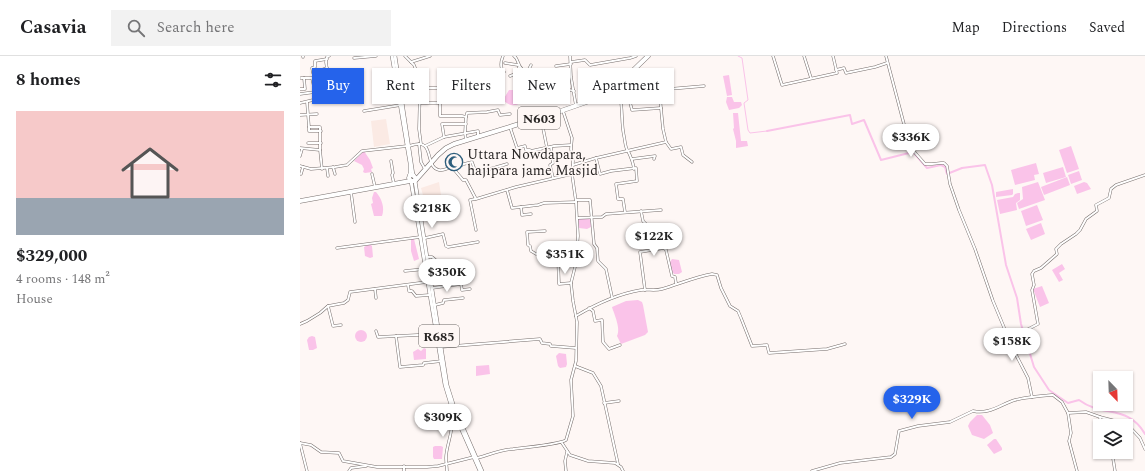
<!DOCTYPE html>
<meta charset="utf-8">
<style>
:root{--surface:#fff;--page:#f2f2f2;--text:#202124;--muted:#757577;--line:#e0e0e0;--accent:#2563eb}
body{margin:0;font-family:Spectral,serif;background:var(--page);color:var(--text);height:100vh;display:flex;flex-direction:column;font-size:15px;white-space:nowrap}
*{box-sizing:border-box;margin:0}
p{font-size:13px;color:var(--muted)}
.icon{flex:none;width:22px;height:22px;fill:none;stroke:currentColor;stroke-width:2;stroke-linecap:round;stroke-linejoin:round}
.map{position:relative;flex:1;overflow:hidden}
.drawer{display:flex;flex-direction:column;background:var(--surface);width:300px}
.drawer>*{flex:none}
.hud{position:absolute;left:12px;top:12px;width:380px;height:36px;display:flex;gap:8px}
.needle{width:26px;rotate:157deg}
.fabs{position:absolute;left:793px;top:315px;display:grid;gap:8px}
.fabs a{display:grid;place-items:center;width:40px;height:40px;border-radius:0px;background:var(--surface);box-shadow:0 1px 3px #0004;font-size:20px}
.price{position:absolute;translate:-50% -34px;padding:0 9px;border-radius:14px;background:#fff;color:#222;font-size:13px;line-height:26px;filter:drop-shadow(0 1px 2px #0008)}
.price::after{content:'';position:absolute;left:50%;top:24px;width:12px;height:9px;margin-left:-6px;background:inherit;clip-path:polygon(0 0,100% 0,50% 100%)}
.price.on{background:var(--accent);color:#fff}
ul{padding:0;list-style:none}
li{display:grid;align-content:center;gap:8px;height:212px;padding:0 16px}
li+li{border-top:1px solid var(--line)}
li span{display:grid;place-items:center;height:124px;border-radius:0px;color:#555}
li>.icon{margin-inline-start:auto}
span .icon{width:72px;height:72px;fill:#fffc;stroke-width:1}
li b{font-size:17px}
h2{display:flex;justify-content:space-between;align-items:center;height:48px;padding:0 16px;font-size:17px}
.tag{padding:0 14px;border-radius:0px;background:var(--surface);box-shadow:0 1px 3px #0004;font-size:14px;line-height:36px}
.tag.on{background:var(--accent);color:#fff}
header{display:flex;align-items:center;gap:24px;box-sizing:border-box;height:56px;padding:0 20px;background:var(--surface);border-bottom:1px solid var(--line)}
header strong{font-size:19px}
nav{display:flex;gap:22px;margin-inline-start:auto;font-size:14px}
.search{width:280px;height:36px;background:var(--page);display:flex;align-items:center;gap:10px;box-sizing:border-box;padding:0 14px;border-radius:0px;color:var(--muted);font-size:15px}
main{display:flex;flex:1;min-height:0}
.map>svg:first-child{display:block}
.built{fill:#fbeae4}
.water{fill:#fac3e9}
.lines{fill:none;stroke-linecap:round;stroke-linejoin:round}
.stream{stroke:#fac3e9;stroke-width:1}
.canal{stroke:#fac3e9;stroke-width:2}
.minor-casing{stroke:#766e6c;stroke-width:3}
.major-casing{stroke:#766e6c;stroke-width:4}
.highway-casing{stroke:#766e6c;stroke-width:5}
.minor{stroke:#fff;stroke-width:2}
.major{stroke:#fff;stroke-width:3}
.highway{stroke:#fff;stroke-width:4}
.labels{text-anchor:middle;stroke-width:3;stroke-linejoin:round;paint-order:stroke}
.shield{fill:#fef7f5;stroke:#686463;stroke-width:1}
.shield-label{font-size:13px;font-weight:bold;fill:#282524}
.poi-label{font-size:14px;fill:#282524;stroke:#fef7f5;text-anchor:start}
</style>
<header>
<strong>Casavia</strong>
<div class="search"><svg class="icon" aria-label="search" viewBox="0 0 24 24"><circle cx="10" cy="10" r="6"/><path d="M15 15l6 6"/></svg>Search here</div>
<nav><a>Map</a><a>Directions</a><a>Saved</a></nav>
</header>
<main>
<section class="drawer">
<h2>8 homes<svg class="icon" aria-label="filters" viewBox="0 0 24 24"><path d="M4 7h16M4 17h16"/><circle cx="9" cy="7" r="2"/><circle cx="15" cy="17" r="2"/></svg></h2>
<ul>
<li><span style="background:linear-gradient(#f6c9c9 70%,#9aa5b1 0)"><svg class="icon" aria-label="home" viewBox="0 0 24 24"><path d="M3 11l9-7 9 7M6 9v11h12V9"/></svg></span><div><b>$329,000</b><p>4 rooms · 148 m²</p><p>House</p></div></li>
</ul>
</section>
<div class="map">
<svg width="845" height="415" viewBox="0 0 845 415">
<rect width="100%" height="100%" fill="#fef7f5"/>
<g class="built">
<polygon points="86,63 90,88 74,91 71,65"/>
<polygon points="139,126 141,139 124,143 121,132"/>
</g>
<g class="water">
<polygon points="181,12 190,16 184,29 173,26 172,23 171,14"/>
<polygon points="429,19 432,39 427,40 423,20"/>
<polygon points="291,27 293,29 296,28 298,35 285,42 281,31"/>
<path d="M209,34h5l1,2h4l2,3 7,5c-10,3 -14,10 -25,0z"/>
<polygon points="427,41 432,41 434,46 441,46 442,49 439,52 429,54 426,46"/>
<polygon points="433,57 438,57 441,85 447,85 448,90 436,92 436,85 433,73 434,72"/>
<polygon points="771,90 779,113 767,117 759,94"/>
<polygon points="64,95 70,104 73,112 71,113 72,116 65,117 63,116 64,113 62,109 54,105"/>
<polygon points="736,107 739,118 734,119 735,124 715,129 711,114"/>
<polygon points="763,111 766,121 746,127 743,117"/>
<polygon points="779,115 782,124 771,128 768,119"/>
<polygon points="767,121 770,129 744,139 741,131"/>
<polygon points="738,126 745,144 719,153 717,147 723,143 722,131"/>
<polygon points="784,126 787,127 791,133 777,138 774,130"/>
<polygon points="713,133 713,138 712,139 696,141 696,136"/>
<path d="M74,136h2c6,7 9,16 6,24h-8l-3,-12 2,-1 -1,-5z"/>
<polygon points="718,137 720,137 720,144 716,147 717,154 700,158 697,144 713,141 715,138"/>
<polygon points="737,149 743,164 726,170 721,155"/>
<polygon points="280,162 290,162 291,171 287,173 279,172 278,164"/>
<polygon points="741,167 745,178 731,184 726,173"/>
<polygon points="111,183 114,183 119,203 114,205 111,195"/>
<circle cx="257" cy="192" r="7"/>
<polygon points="70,188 72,190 73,201 70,202 65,200 64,191"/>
<polygon points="372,203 379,204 382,216 379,218 374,218 371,214 370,206"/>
<polygon points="762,208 765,213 759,217 763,224 759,226 752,214"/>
<polygon points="742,230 749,247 740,251 733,233"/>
<path d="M338,244l4,2 1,3 5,27 -3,3 -24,9 -4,-8c4,-8 -3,-22 -5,-29l14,-6z"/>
<circle cx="61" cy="280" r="6"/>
<polygon points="12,280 15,281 17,292 13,294 9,294 7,284 9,281"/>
<polygon points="124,292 126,293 126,303 114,304 113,296 118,293 121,295"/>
<polygon points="259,297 266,298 267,308 266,311 260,312 258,310 256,300"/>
<polygon points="189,309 190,318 176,320 176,310"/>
<polygon points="677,359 682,359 690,369 693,377 684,383 672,379 668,370 670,366"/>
<polygon points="694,383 696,383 702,392 702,394 694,398 687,389"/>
<polygon points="135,390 141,390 143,391 142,403 134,403 133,401 133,391"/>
</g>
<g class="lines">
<polyline class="stream" points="438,0 442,2 448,44 444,47 448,74 450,77 467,75"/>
<g class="canal">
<polyline points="467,75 550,59 552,68 564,64 581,104 613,96 627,112 641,109 645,111 647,118 662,112"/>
<path d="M662,112l23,-3 7,20 14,80 11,33 4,26 13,43 15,23 19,13 11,-3c24,18 49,4 66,34"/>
</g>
<defs>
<g id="minor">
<polyline points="3,0 3,1"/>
<polyline points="105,0 114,9 116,14 120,33 119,73 121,88"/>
<path d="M203,0c-2,5 -3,12 1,16"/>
<path d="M214,0c5,3 3,9 8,13 11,11 36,19 52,22"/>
<polyline points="270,0 271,21 276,50"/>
<polyline points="473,0 482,29 537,17 533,0"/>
<polyline points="504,0 511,22"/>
<polyline points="586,0 610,91 625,108 632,108 641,107 644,107 647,110 650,128 659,154 675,193 693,245 713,293 728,322 732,341"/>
<polyline points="54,2 76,0"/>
<polyline points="27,3 15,5 15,11 12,12 13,17 27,12"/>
<polyline points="111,6 130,0"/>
<polyline points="271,6 285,4 290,9 330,2 336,0"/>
<polyline points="205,7 218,9"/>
<polyline points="256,10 271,8"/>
<polyline points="536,14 544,12 546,17 575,11 587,7"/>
<polyline points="227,17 231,9"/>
<polyline points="210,20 218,17 219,11"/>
<polyline points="1,22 12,22 15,36"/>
<polyline points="0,33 5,33 4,22"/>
<polyline points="120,33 123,32 140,32 140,29 164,28 176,29"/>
<path d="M311,35l9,5c3,14 1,27 4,40 1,4 1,12 4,15 3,6 5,11 6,18"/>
<polyline points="0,38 30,34 26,6 27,1 29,0"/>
<polyline points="326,39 334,36 404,30"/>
<polyline points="320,40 328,39 332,54 361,52"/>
<polyline points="7,46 9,71 20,71 20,94"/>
<polyline points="0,47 13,44"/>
<polyline points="120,47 140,47 140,60 162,60 166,61 165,77 166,84"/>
<polyline points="64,55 101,49"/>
<polyline points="0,59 17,58"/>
<polyline points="166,61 167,57 187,56 198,54 200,59 210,58"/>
<polyline points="241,62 247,92"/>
<polyline points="9,71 9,75 21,75"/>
<polyline points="210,71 217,92 225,90 226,94 230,94 231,95 254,90 271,89"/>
<polyline points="144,81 142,68 166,68"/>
<polyline points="366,86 371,93 381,91 383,99 392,106"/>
<polyline points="8,87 21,87"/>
<polyline points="119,88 121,106 125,113"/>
<path d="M109,90c3,-1 7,-2 10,-2 14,0 7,24 20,26 4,1 9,-2 13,-3l11,13h3l10,19 40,-12 56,-13"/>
<polyline points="125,90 144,81 178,75 178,80"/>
<polyline points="251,91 253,107 250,109 253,122"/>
<polyline points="0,92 20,94 22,113"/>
<polyline points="0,100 2,93"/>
<polyline points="296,102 300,118 311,115 336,112 337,125 316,128 318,143 323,143 325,156"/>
<polyline points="332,103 355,100 354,103"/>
<polyline points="91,105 93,117 92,119 94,128"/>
<polyline points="273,109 296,102 366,86 363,73 360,42"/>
<polyline points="0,110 11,113 35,111 47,109 62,95 107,90"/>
<polyline points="33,111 35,118"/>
<polyline points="27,112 28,120"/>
<polyline points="154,113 164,108 172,106 176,117 207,108"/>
<polyline points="1,118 3,111"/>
<polyline points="72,118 75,131"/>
<polyline points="207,134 212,152 238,149 244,147 276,146"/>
<polyline points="51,136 55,166"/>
<polyline points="175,143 170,144 176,174"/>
<polyline points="276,144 290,144 294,188 297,192 298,205 306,213 312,241"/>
<polyline points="221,151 222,159 231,158"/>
<polyline points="341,155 343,165 347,169 350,177 351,194"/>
<polyline points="278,162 302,161 306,158 361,154"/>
<polyline points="245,175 227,176 228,189 230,190 231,195 236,198 258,202 259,228 271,227"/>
<polyline points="125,182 143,178 146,190 148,191 178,186"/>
<polyline points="37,192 120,181"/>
<polyline points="128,201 132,201 140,208 167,207 168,217 172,218"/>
<polyline points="105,215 125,213"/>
<polyline points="108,229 109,235 112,235 116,240 129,239"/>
<polyline points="132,232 161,228 162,234 170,233"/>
<polyline points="75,233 76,242"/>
<polyline points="345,234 340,196 364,192 366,194 372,220 375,221 376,227"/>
<polyline points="135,249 143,247 144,244 163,242"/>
<polyline points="28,250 33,270 41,269"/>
<polyline points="289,252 293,255 295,265 302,264 303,286 309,293 320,289"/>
<path d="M276,260c20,-12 41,-22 65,-26 7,-1 14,1 21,-1 17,-5 33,-12 50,-15l5,1 4,13 9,18 8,5 3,7 11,28 15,-1 2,8 58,-4 18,-5"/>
<polyline points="0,268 7,265 20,257 28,250 44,247 48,244 50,236 127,226"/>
<polyline points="76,275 78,281 137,278"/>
<polyline points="96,280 100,311 123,309 124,307 142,305"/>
<polyline points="709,283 738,268 732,234 734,229 732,218 734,215 741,212 757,198 756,193 761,188 776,178 780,174 786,163 797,155 796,149 809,142 811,133 816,129 845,119"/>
<polyline points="141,291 240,283 242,287 250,288 251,290 276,292"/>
<polyline points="275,310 293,317 301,330 318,408"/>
<polyline points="304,347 319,345"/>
<polyline points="768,357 786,356 800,361 827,368 840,382 845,393"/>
<polyline points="800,361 801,370"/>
<polyline points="0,387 11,389 21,396 39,397 43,405 77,411 127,411 138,410 174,401"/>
<polyline points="0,387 7,415"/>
<polyline points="262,387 270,399 288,405 315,407 321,411 323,415"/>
<polyline points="812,396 815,415"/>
<path d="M177,402c11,-3 24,-8 36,-9 9,-1 48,-5 53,-9l7,-24 -2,-36 5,-19 1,-39 -4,-21 -2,-18 4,-16 3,-31 -2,-34 -4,-28 1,-13 -2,-12 1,-11 -9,-27"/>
<polyline points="104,410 104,415"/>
<polyline points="49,415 51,412 66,410"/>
<path d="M147,415c0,-4 -1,-8 -1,-13 0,-11 6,-23 6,-35 -1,-5 -3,-10 0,-15"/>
<polyline points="266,415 265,405 267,396"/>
<path d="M512,415l28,-8 51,-6 4,-3 4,-23 19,-5 32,-4 23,-11c16,4 28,-7 42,-11 13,-3 26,-4 38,-5l9,7 6,11 3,20 -2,8 8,30"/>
</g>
<g id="major">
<polyline points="92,0 110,107 110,119"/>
<polyline points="95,0 113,119"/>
<polyline points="111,125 145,329 152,352 180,415"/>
<polyline points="115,125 147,329 154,351 182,415"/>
</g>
<g id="highway">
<polyline points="116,123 113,119 110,119 109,122 111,125 115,125 138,99 146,92 154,88 255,57 301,41 311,35 320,27 348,0"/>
<polyline points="0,145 110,125"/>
</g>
</defs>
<use href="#minor" class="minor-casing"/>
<use href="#major" class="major-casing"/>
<use href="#highway" class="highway-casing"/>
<use href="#minor" class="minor"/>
<use href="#major" class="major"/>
<use href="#highway" class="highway"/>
</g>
<defs>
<symbol id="mosque-ring" viewBox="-11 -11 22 22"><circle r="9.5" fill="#fef7f5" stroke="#2e5e7c" stroke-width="1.5"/><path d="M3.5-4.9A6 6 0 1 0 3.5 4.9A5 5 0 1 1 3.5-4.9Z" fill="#2e5e7c"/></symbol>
</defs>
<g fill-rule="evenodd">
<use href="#mosque-ring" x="144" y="96" width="20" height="20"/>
</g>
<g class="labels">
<g class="shield">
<rect x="218" y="51" width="42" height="22" rx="3"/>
<rect x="119" y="269" width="40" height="22" rx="3"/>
</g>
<g class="shield-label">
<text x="239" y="67">N603</text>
<text x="139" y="285">R685</text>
</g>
<g class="poi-label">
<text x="167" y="103">Uttara Nowdapara,<tspan x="167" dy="16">hajipara jame Masjid</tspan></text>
</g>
</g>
</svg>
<div class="fabs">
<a><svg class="needle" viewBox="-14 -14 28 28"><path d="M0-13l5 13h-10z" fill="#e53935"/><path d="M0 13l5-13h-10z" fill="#757577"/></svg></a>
<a><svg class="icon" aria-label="layers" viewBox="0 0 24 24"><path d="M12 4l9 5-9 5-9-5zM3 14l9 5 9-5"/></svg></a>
</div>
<b class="price" style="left:611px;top:102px">$336K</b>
<b class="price" style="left:132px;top:173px">$218K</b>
<b class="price" style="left:354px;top:201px">$122K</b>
<b class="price" style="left:265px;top:219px">$351K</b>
<b class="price" style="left:147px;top:237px">$350K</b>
<b class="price" style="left:712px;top:306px">$158K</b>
<b class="price on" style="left:612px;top:364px">$329K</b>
<b class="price" style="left:143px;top:382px">$309K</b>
<div class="hud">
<a class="tag on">Buy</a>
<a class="tag">Rent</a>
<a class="tag">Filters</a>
<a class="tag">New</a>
<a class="tag">Apartment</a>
</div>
</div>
</main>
